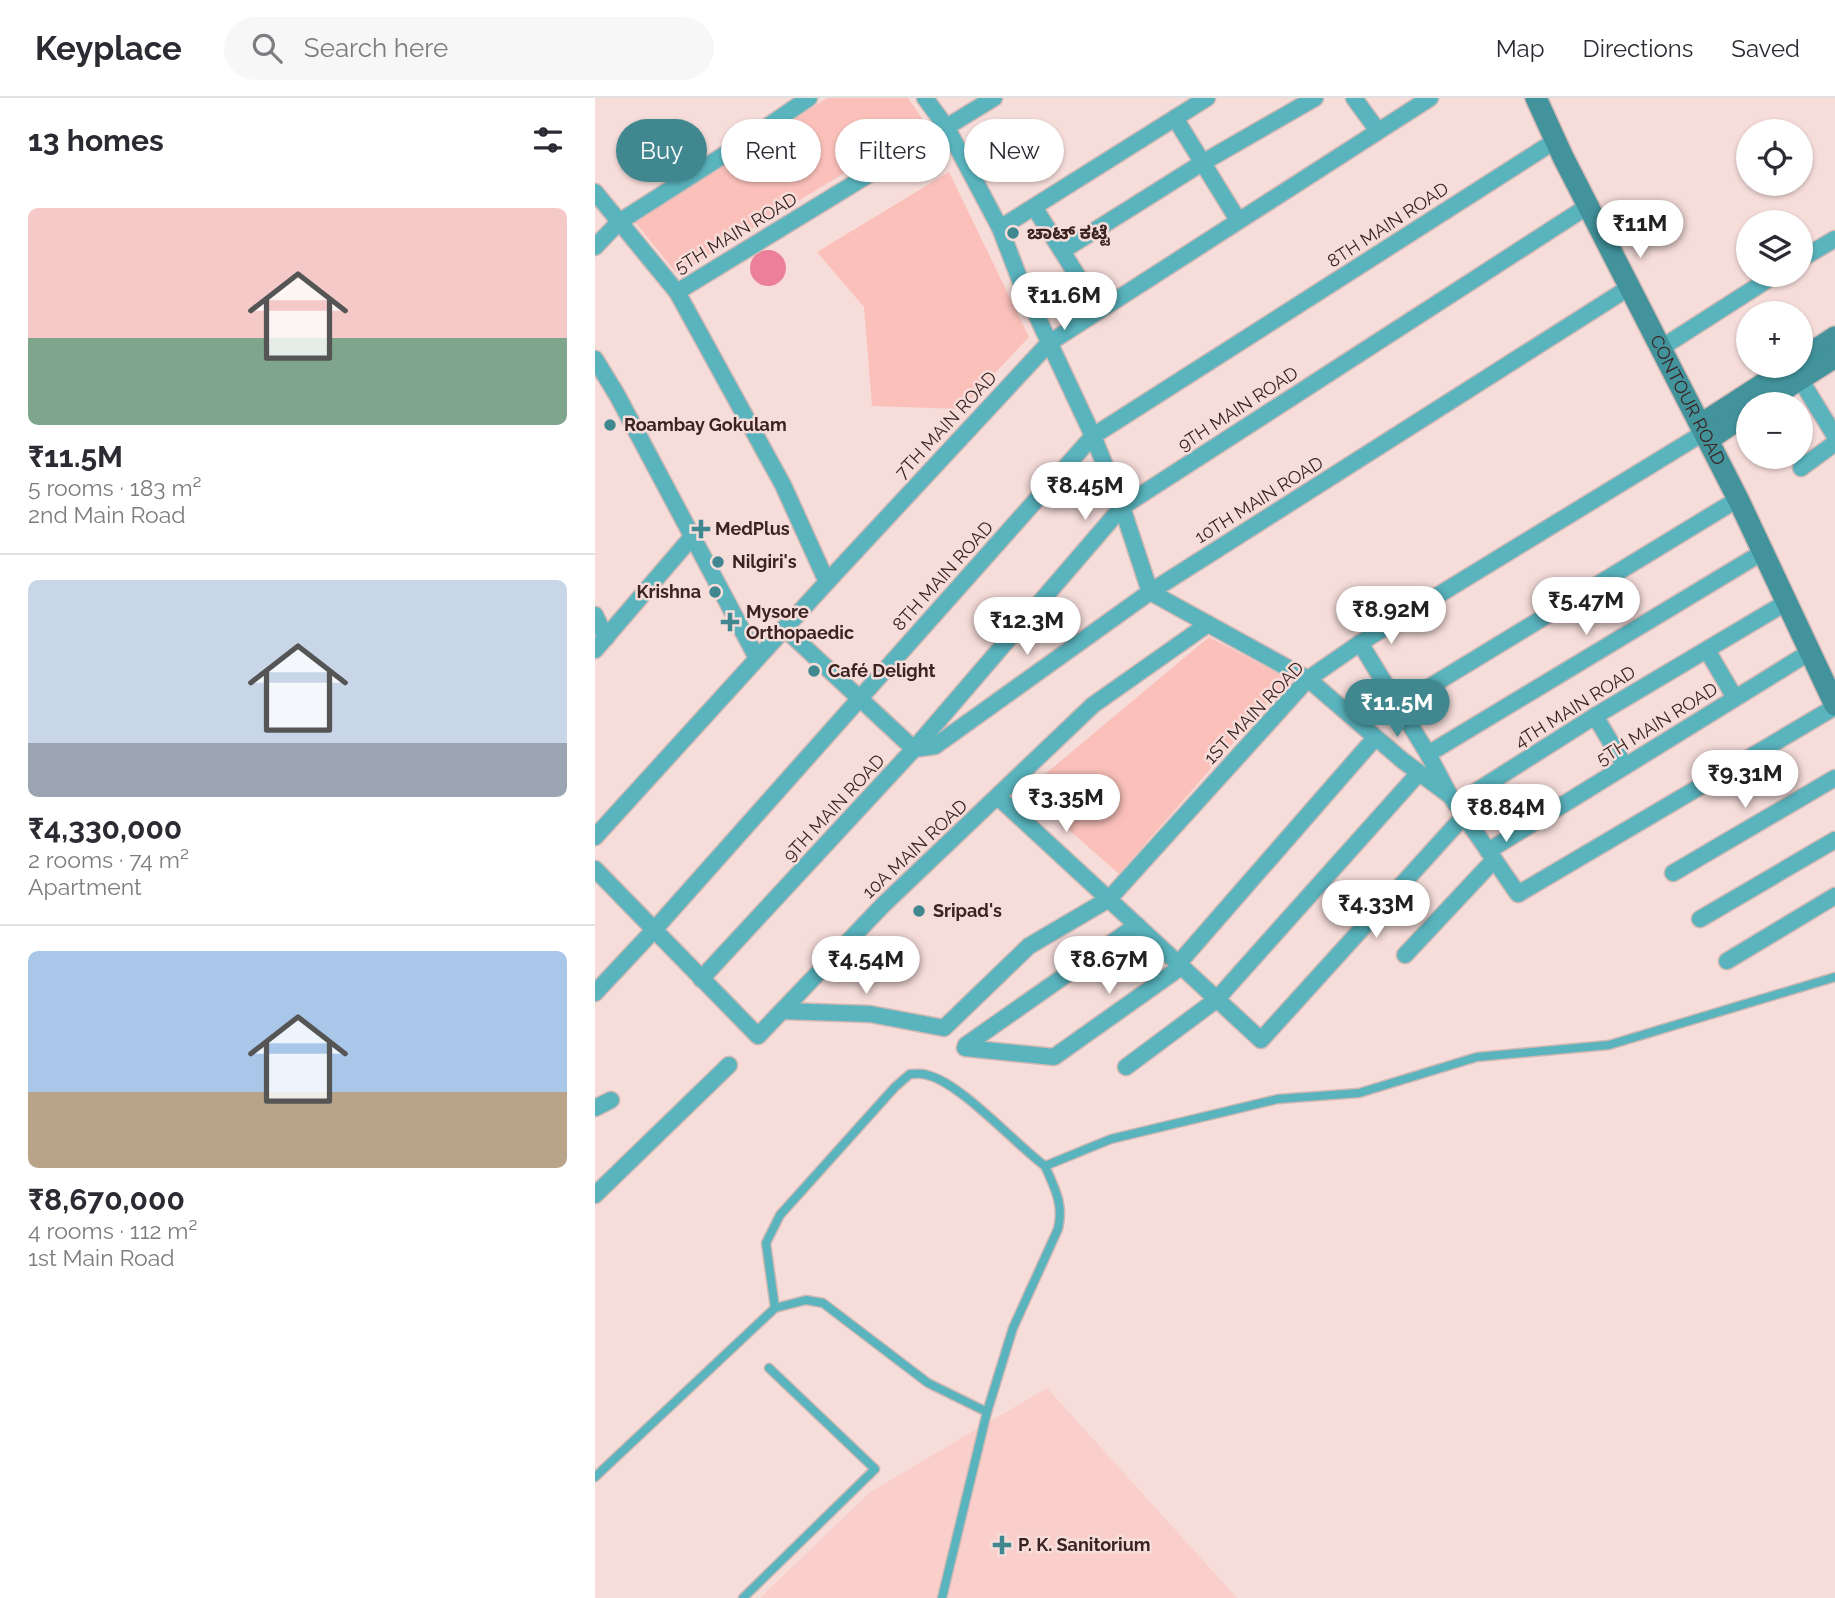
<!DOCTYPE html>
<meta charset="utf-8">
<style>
:root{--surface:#fff;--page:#f7f7f7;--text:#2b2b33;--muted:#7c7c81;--line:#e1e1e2;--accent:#40878f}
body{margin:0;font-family:Raleway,"Noto Sans Kannada",sans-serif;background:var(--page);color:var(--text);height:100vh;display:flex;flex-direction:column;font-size:26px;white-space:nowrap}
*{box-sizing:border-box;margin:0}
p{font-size:23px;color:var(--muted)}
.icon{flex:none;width:38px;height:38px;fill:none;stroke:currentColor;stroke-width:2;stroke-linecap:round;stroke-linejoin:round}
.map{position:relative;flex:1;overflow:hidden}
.panel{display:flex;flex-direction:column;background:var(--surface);width:595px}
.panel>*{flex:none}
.hud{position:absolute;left:21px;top:21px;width:665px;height:63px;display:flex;gap:14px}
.controls{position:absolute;left:1141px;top:21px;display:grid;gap:14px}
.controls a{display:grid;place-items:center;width:77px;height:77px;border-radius:50%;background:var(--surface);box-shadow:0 2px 5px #0004;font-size:35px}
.price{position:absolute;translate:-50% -60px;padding:0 16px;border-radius:24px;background:#fff;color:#222;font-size:23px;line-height:46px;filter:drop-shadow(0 2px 4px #0008)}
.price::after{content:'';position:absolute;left:50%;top:42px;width:21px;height:16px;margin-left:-10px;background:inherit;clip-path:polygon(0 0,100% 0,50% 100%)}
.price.current{background:var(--accent);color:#fff}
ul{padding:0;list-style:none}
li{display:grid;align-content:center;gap:14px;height:371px;padding:0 28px}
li+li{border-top:2px solid var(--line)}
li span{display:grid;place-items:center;height:217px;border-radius:10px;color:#555}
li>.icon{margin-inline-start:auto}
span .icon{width:126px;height:126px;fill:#fffc;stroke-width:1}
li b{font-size:30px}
h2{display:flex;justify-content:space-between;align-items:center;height:84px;padding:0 28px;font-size:30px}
.tag{padding:0 24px;border-radius:32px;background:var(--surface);box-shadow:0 2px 5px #0004;font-size:24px;line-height:63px}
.tag.current{background:var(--accent);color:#fff}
header{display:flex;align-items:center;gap:42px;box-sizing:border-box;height:98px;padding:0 35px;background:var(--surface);border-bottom:2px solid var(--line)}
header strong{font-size:33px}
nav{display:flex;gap:38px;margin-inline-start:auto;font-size:24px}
.search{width:490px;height:63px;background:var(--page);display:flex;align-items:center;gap:18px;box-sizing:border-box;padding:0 24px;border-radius:38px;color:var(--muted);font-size:26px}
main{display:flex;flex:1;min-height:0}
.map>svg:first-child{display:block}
.built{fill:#facfcb}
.green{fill:#fbc0ba}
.building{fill:#ec809b}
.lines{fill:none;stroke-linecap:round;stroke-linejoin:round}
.lane-casing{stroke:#d0b8b5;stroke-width:11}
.street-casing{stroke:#d0b8b5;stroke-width:19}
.secondary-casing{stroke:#d0b8b5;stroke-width:24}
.lane{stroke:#59b4be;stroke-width:8}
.street{stroke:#59b4be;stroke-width:16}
.secondary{stroke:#42939c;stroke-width:21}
.poi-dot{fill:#40878f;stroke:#f6ddda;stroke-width:2.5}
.labels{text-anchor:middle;stroke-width:5;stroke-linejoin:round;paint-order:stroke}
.street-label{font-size:18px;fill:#3a2321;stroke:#f6ddda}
.poi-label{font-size:18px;font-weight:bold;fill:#3a2321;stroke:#f6ddda;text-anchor:start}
</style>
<header>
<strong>Keyplace</strong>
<div class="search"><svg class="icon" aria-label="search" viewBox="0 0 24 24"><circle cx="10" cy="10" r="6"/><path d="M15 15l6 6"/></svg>Search here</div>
<nav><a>Map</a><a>Directions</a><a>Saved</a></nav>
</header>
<main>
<section class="panel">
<h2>13 homes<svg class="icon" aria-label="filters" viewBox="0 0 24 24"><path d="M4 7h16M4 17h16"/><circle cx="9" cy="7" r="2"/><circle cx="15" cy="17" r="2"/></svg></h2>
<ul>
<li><span style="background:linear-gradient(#f6c9c9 60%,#7fa58c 0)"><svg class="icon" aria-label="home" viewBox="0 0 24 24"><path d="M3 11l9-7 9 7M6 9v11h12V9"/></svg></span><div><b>₹11.5M</b><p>5 rooms · 183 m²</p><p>2nd Main Road</p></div></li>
<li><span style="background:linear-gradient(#c9d6e8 75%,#9aa5b1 0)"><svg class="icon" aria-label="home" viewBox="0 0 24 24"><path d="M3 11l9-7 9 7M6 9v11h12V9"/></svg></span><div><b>₹4,330,000</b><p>2 rooms · 74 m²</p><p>Apartment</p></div></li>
<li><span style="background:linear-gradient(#a9c7e8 65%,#b9a48a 0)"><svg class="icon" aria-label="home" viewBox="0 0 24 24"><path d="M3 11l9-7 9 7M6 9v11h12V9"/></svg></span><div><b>₹8,670,000</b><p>4 rooms · 112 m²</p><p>1st Main Road</p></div></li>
</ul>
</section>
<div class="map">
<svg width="1240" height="1500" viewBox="0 0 1240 1500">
<rect width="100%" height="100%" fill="#f6ddda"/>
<polygon class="built" points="452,1290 642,1500 165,1500 275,1394"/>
<g class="green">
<polygon points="232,0 313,0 331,26 82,176 40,124"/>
<polygon points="354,74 434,239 366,311 277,308 269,209 222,154"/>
<polygon points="614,539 694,581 524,776 430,693"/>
</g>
<circle class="building" cx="173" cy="170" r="18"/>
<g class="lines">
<defs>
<g id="lane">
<path d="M180,1210l-9,-65 14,-28 115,-128 15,-13c5,0 12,-1 17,1 34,8 87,68 118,91l66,-27 167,-40 81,-6 118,-36 132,-12 226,-68"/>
<path d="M0,1379l180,-169 31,-8 17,3 105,80 59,29 26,-84 45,-99c6,-25 -3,-40 -13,-63"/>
<polyline points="148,1500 280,1371 174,1270"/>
<polyline points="347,1500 392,1314"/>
</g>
<g id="street">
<polyline points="330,0 352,30 405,130 425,182 498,338 527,409 555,494"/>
<polyline points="759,0 783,33"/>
<polyline points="580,20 643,122"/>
<polyline points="0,94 82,194 188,387 232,484"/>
<polyline points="439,109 504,212"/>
<polyline points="405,130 612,0"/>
<polyline points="0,149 24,124 157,39 214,0"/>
<polyline points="467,153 607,65 720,0"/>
<polyline points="1206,161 1240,141"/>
<polyline points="82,194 399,0"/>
<polyline points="1066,250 1180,177"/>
<polyline points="0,261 22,297 162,560"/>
<polyline points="1205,281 1240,338"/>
<polyline points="1206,370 1240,345"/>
<polyline points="555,494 713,581 807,662 853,696"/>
<polyline points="0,517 11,540"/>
<polyline points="189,530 319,651 340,648 555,494 1035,189"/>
<polyline points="765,545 833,656 854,696 923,796 1240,609"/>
<polyline points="0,552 96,440"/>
<polyline points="1112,552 1140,600"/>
<polyline points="803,608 1143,401"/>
<polyline points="1000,618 1030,668"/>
<polyline points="833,656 1168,454"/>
<polyline points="403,699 666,942 869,718"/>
<polyline points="861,706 1000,618 1192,504"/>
<polyline points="0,739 232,484 454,245 835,0"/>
<polyline points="893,753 1215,554"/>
<polyline points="0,771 163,938 288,807 498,607 613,526"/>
<polyline points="1078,775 1240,680"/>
<polyline points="1105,821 1240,742"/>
<polyline points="542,827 371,947 370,950 459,959 586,869"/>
<polyline points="810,857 899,762"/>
<polyline points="1132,863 1240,798"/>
<polyline points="583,866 780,640"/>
<polyline points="106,881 319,651 527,409 993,108"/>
<polyline points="0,895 59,832 498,338 960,43"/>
<polyline points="187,913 275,916 349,930 434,848 514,801 713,581 765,545 1110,334"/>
<polyline points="531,969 621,902 823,676"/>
<polyline points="0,1010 16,1002"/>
<polyline points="0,1097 134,967"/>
</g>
<g id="secondary">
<path id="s1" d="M941,0l27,59 175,342 97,206"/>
<polyline points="1206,261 1240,239"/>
<polyline points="1166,306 1240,259"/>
<polyline points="1106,326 1196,268"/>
<polyline points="1113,342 1153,315"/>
</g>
</defs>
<use href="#lane" class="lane-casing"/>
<use href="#street" class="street-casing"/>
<use href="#secondary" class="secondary-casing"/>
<use href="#lane" class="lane"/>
<use href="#street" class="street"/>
<use href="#secondary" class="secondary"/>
</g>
<g class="poi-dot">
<circle cx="418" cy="135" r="7"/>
<circle cx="15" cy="327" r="7"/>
<path d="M102.5 420.5h7v7h7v7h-7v7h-7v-7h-7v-7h7z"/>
<circle cx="123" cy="464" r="7"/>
<circle cx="120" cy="494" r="7"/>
<path d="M131.5 513.5h7v7h7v7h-7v7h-7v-7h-7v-7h7z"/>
<circle cx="219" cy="573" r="7"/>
<circle cx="324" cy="813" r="7"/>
<path d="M403.5 1436.5h7v7h7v7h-7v7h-7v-7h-7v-7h7z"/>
</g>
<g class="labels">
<g class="street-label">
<text transform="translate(793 127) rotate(-33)" y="6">8TH MAIN ROAD</text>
<text transform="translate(141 135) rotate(-31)" y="6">5TH MAIN ROAD</text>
<text dy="6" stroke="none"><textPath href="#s1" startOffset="338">CONTOUR ROAD</textPath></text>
<text transform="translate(643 311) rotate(-33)" y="6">9TH MAIN ROAD</text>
<text transform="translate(351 327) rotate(-47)" y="6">7TH MAIN ROAD</text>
<text transform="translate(664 402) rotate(-32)" y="6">10TH MAIN ROAD</text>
<text transform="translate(348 478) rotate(-48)" y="6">8TH MAIN ROAD</text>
<text transform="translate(980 609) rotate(-32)" y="6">4TH MAIN ROAD</text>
<text transform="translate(659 615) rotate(-46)" y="6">1ST MAIN ROAD</text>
<text transform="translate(1062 626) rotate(-32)" y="6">5TH MAIN ROAD</text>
<text transform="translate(239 710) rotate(-47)" y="6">9TH MAIN ROAD</text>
<text transform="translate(320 751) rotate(-43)" y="6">10A MAIN ROAD</text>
</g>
<g class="poi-label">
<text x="432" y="141">ಚಾಟ್ ಕಟ್ಟೆ</text>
<text x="29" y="333">Roambay Gokulam</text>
<text x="120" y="437">MedPlus</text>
<text x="137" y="470">Nilgiri's</text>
<text x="106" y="500" text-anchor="end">Krishna</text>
<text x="151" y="520">Mysore<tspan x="151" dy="21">Orthopaedic</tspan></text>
<text x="233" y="579">Café Delight</text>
<text x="338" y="819">Sripad's</text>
<text x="423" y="1453">P. K. Sanitorium</text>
</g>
</g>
</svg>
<div class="controls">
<a><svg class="icon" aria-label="locate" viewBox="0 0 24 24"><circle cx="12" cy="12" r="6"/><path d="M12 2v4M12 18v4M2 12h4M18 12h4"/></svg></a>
<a><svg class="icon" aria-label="layers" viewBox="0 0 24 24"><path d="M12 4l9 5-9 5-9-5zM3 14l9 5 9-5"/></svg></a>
<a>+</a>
<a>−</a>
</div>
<b class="price" style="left:1045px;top:162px">₹11M</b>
<b class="price" style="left:469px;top:234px">₹11.6M</b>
<b class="price" style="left:490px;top:424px">₹8.45M</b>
<b class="price" style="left:991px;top:539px">₹5.47M</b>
<b class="price" style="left:796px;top:548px">₹8.92M</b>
<b class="price" style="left:432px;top:559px">₹12.3M</b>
<b class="price current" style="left:802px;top:641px">₹11.5M</b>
<b class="price" style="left:1150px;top:712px">₹9.31M</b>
<b class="price" style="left:471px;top:736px">₹3.35M</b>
<b class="price" style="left:911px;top:746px">₹8.84M</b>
<b class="price" style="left:781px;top:842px">₹4.33M</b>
<b class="price" style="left:271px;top:898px">₹4.54M</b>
<b class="price" style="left:514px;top:898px">₹8.67M</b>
<div class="hud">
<a class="tag current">Buy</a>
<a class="tag">Rent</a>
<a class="tag">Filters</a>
<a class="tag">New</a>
</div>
</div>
</main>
